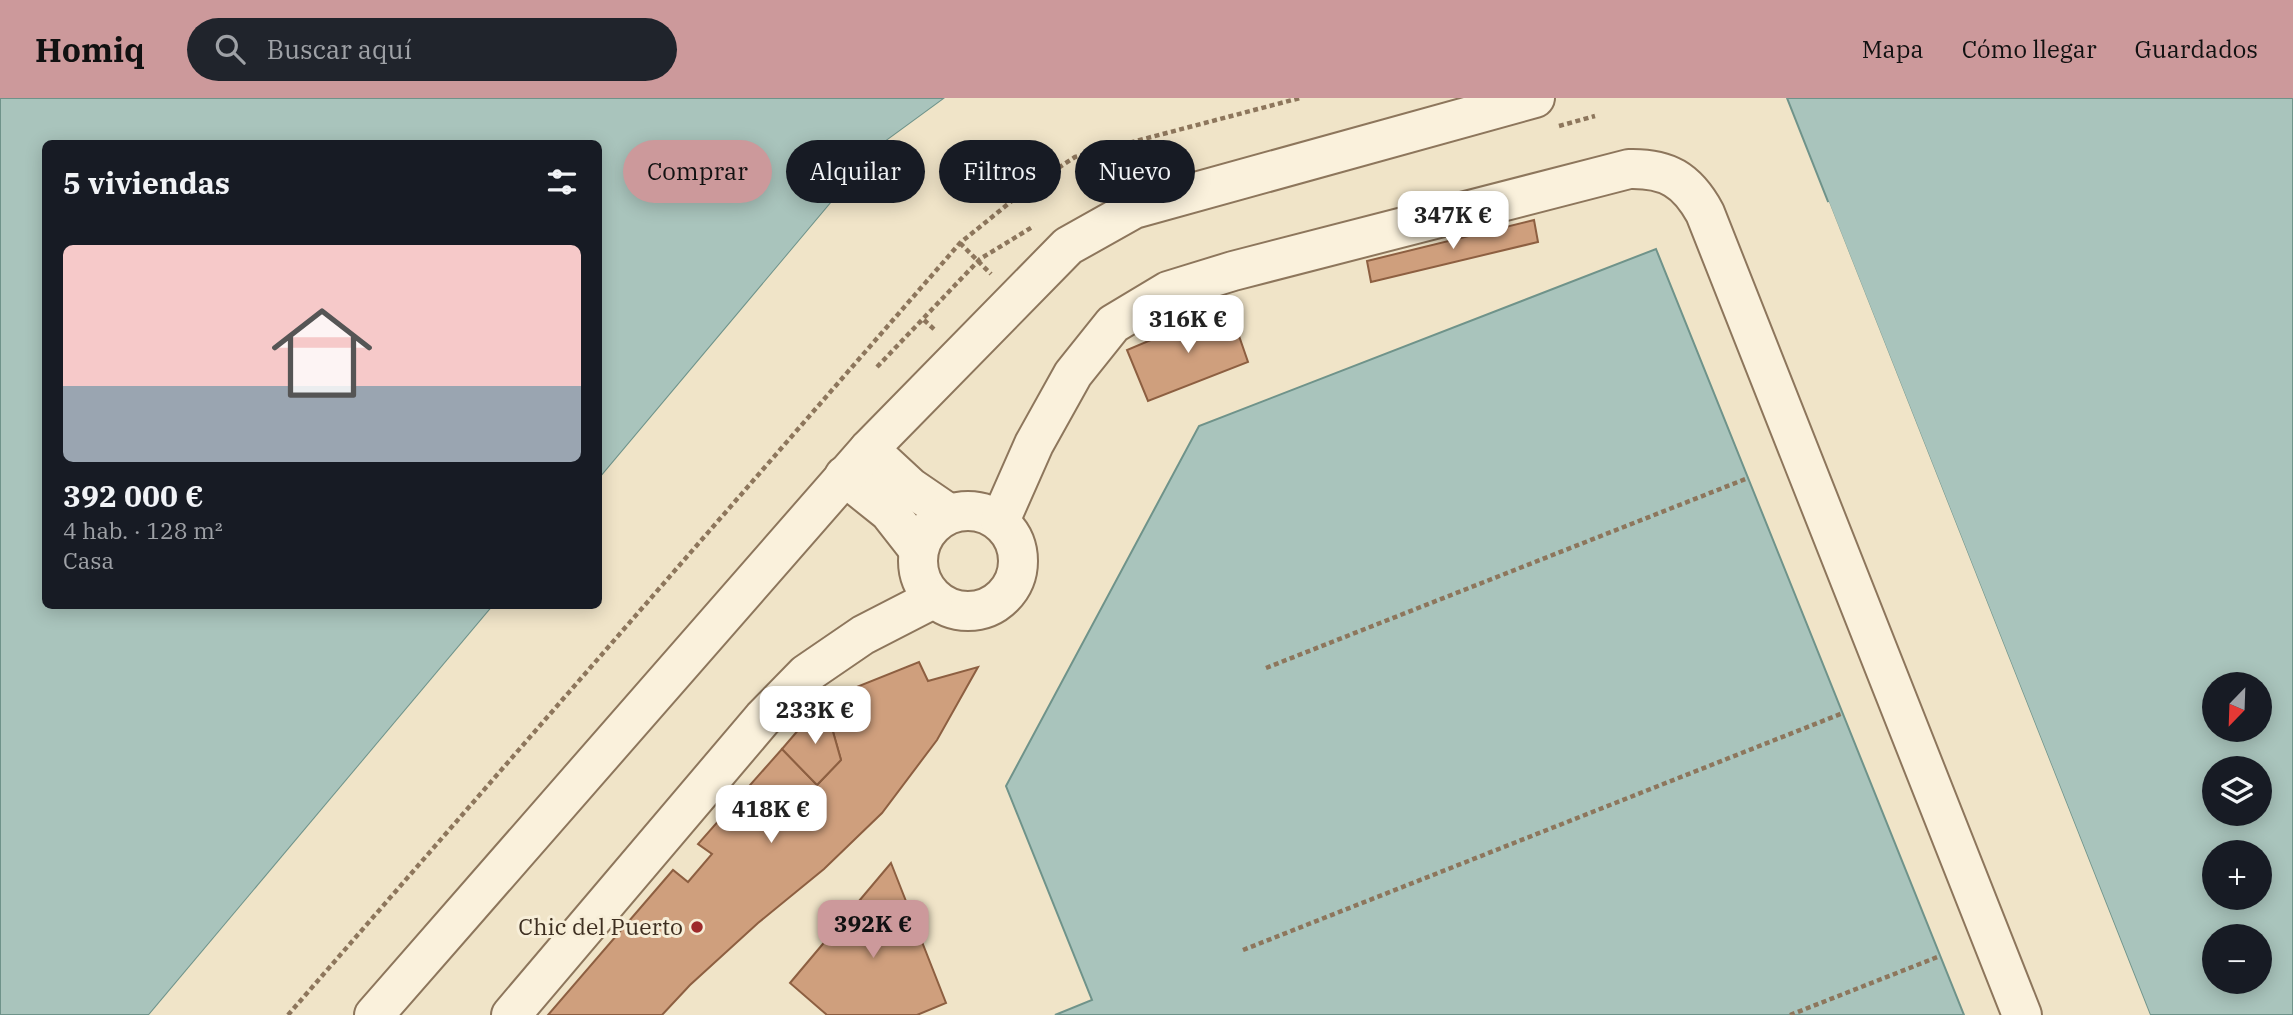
<!DOCTYPE html>
<html lang="es">
<meta charset="utf-8">
<style>
:root{--surface:#171b24;--page:#20242c;--text:#f1f3f6;--muted:#9ea1a6;--accent:#cc999b}
body{margin:0;font-family:"IBM Plex Serif",serif;background:var(--page);color:var(--text);height:100vh;display:flex;flex-direction:column;font-size:26px;white-space:nowrap}
*{box-sizing:border-box;margin:0}
p{font-size:23px;color:var(--muted)}
.icon{flex:none;width:38px;height:38px;fill:none;stroke:currentColor;stroke-width:2;stroke-linecap:round;stroke-linejoin:round}
.map{position:relative;flex:1;overflow:hidden}
.details{position:absolute;left:42px;top:42px;width:560px;height:469px;display:flex;flex-direction:column;background:var(--surface);border-radius:10px;box-shadow:0 4px 18px #0003}
.details>*{flex:none}
.hud{position:absolute;left:623px;top:42px;width:665px;height:63px;display:flex;gap:14px}
.needle{width:46px;rotate:203deg}
.fabs{position:absolute;left:2202px;top:574px;display:grid;gap:14px}
.fabs a{display:grid;place-items:center;width:70px;height:70px;border-radius:50%;background:var(--surface);box-shadow:0 4px 18px #0003;font-size:35px}
.price{position:absolute;translate:-50% -60px;padding:0 16px;border-radius:14px;background:#fff;color:#222;font-size:23px;line-height:46px;filter:drop-shadow(0 2px 4px #0008)}
.price::after{content:'';position:absolute;left:50%;top:42px;width:21px;height:16px;margin-left:-10px;background:inherit;clip-path:polygon(0 0,100% 0,50% 100%)}
.price.selected{background:var(--accent);color:#111}
ul{padding:0;list-style:none}
li{display:grid;align-content:center;gap:14px;height:371px;padding:0 21px}
li span{display:grid;place-items:center;height:217px;border-radius:10px;color:#555}
li>.icon{margin-inline-start:auto}
span .icon{width:126px;height:126px;fill:#fffc;stroke-width:1}
li b{font-size:30px}
h2{display:flex;justify-content:space-between;align-items:center;height:84px;padding:0 21px;font-size:30px}
.pill{padding:0 24px;border-radius:32px;background:var(--surface);box-shadow:0 4px 18px #0003;font-size:24px;line-height:63px}
.pill.selected{background:var(--accent);color:#111}
header{display:flex;align-items:center;gap:42px;box-sizing:border-box;height:98px;padding:0 35px;background:var(--accent);color:#111}
header strong{font-size:33px}
nav{display:flex;gap:38px;margin-inline-start:auto;font-size:24px}
.search{width:490px;height:63px;background:var(--page);display:flex;align-items:center;gap:18px;box-sizing:border-box;padding:0 24px;border-radius:38px;color:var(--muted);font-size:26px}
.map>svg:first-child{display:block}
.water{fill:#a9c4bc;stroke:#6f938a;stroke-width:2;fill-rule:evenodd}
.pier{fill:#f0e4c8}
.building{fill:#cf9f7d;stroke:#8d5f41;stroke-width:2}
.lines{fill:none;stroke-linecap:round;stroke-linejoin:round}
.minor-casing{stroke:#8d765c;stroke-width:42}
.path{stroke:#8d765c;stroke-width:4.5;stroke-dasharray:5 3.5;stroke-linecap:butt}
.minor{stroke:#faf1dc;stroke-width:38}
.poi-dot{fill:#9e2a2b;stroke:#f7eed8;stroke-width:2.5}
.labels{text-anchor:middle;stroke-width:6;stroke-linejoin:round;paint-order:stroke}
.poi-label{font-size:23px;fill:#3d2e20;stroke:#f7eed8;text-anchor:end}
</style>
<header>
<strong>Homiq</strong>
<div class="search"><svg class="icon" aria-label="search" viewBox="0 0 24 24"><circle cx="10" cy="10" r="6"/><path d="M15 15l6 6"/></svg>Buscar aquí</div>
<nav><a>Mapa</a><a>Cómo llegar</a><a>Guardados</a></nav>
</header>
<div class="map">
<svg width="2293" height="917" viewBox="0 0 2293 917">
<rect width="100%" height="100%" fill="#f0e4c8"/>
<g class="water">
<polygon points="0,0 945,0 878,49 599,381 598,46 46,46 46,508 493,508 149,917 0,917"/>
<path d="M1787,0h506v917h-143zM2214,586h45v46h-45zM2214,670h45v46h-45zM2214,754h45v46h-45zM2214,838h45v46h-45z"/>
<polygon points="1656,151 1964,917 1055,917 1092,902 1006,688 1199,328"/>
</g>
<g class="pier">
<polygon points="945,0 949,0 880,51 598,385 599,381 878,49"/>
<polygon points="1829,104 2150,917 2147,917 1825,105"/>
<polygon points="493,508 496,508 495,510 153,917 149,917"/>
</g>
<g class="building">
<polygon points="1534,122 1538,144 1371,184 1367,163"/>
<polygon points="1229,209 1248,264 1148,303 1127,252"/>
<polygon points="919,564 928,583 978,569 937,642 882,715 824,771 758,825 690,887 662,917 548,917 673,772 688,784 712,756 698,746 782,651 817,687 841,662 824,602"/>
<polygon points="824,602 841,662 817,687 782,651"/>
<polygon points="891,765 946,905 917,917 827,917 790,885"/>
</g>
<g class="lines">
<defs>
<g id="minor">
<polyline points="869,351 910,389 948,415"/>
<polyline points="844,378 889,414 918,451"/>
<circle cx="968" cy="463" r="50"/>
<path d="M1000,423l34,-77 39,-70 40,-50 55,-33 65,-20 396,-102c38,-1 58,11 76,44l317,802"/>
<polyline points="374,917 869,351 1068,148 1134,111 1535,0"/>
<polyline points="511,917 763,620 806,576 863,537 933,501"/>
</g>
</defs>
<use href="#minor" class="minor-casing"/>
<g class="path">
<polyline points="1559,28 1595,18"/>
<polyline points="960,145 991,176"/>
<polyline points="924,222 936,233"/>
<polyline points="877,269 980,161 1034,128"/>
<polyline points="1266,570 1748,380"/>
<polyline points="1243,852 1843,615"/>
<polyline points="288,917 960,145 1029,89 1075,59 1300,0"/>
<polyline points="1790,917 1940,858"/>
</g>
<use href="#minor" class="minor"/>
</g>
<circle class="poi-dot" cx="697" cy="829" r="7"/>
<g class="labels">
<g class="poi-label">
<text x="683" y="837">Chic del Puerto</text>
</g>
</g>
</svg>
<div class="fabs">
<a><svg class="needle" viewBox="-14 -14 28 28"><path d="M0-13l5 13h-10z" fill="#e53935"/><path d="M0 13l5-13h-10z" fill="#9ea1a6"/></svg></a>
<a><svg class="icon" aria-label="layers" viewBox="0 0 24 24"><path d="M12 4l9 5-9 5-9-5zM3 14l9 5 9-5"/></svg></a>
<a>+</a>
<a>−</a>
</div>
<b class="price" style="left:1453px;top:153px">347K €</b>
<b class="price" style="left:1188px;top:257px">316K €</b>
<b class="price" style="left:815px;top:648px">233K €</b>
<b class="price" style="left:771px;top:747px">418K €</b>
<b class="price selected" style="left:873px;top:862px">392K €</b>
<div class="hud">
<a class="pill selected">Comprar</a>
<a class="pill">Alquilar</a>
<a class="pill">Filtros</a>
<a class="pill">Nuevo</a>
</div>
<section class="details">
<h2>5 viviendas<svg class="icon" aria-label="filters" viewBox="0 0 24 24"><path d="M4 7h16M4 17h16"/><circle cx="9" cy="7" r="2"/><circle cx="15" cy="17" r="2"/></svg></h2>
<ul>
<li><span style="background:linear-gradient(#f6c9c9 65%,#9aa5b1 0)"><svg class="icon" aria-label="home" viewBox="0 0 24 24"><path d="M3 11l9-7 9 7M6 9v11h12V9"/></svg></span><div><b>392 000 €</b><p>4 hab. · 128 m²</p><p>Casa</p></div></li>
</ul>
</section>
</div>
